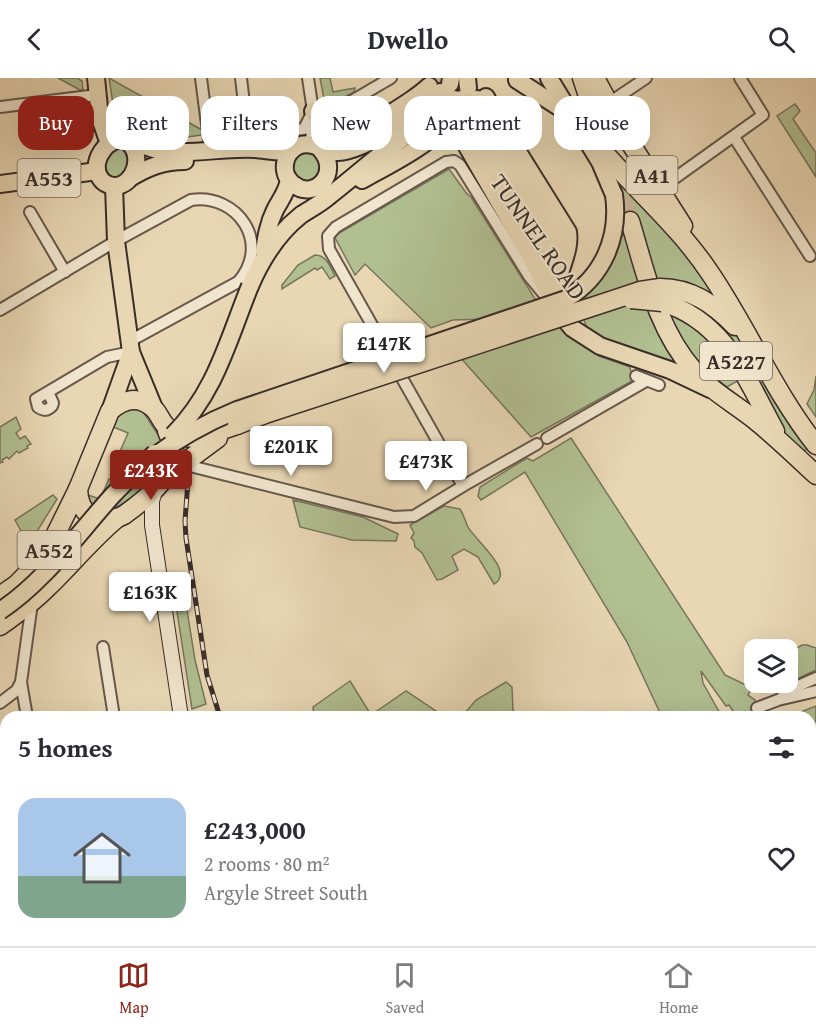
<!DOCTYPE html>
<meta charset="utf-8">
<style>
:root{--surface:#fff;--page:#f2f2f3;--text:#2b2b33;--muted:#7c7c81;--line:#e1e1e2;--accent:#8f2418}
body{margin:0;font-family:"Gentium Book Plus",serif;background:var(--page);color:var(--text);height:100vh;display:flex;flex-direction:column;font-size:22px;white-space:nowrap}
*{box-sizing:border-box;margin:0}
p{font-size:20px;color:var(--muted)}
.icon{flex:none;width:33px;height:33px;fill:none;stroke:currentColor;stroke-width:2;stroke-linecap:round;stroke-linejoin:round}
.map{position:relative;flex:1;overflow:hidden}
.panel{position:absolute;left:0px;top:633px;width:816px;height:236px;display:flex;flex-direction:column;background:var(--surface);border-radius:18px 18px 0 0;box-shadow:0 6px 24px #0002}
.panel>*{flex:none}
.banner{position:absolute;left:18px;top:18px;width:780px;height:54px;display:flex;gap:12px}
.fabs{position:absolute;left:744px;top:561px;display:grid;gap:12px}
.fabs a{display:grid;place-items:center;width:54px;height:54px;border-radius:12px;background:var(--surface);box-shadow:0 6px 24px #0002;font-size:30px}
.price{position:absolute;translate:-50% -51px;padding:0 14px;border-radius:6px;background:#fff;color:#222;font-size:20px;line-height:39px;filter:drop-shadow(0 2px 3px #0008)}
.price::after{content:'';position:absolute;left:50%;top:36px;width:18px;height:14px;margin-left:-9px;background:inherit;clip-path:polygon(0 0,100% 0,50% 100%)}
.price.active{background:var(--accent);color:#fff}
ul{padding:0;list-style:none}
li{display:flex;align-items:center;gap:18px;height:150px;padding:0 18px}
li+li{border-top:2px solid var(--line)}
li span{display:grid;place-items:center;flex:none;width:168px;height:120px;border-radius:18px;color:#555}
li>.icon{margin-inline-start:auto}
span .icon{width:72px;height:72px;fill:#fffc;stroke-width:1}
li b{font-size:26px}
h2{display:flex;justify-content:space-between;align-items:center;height:72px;padding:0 18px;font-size:26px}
.pill{padding:0 21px;border-radius:18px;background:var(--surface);box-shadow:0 6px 24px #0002;font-size:21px;line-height:54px}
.pill.active{background:var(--accent);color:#fff}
header{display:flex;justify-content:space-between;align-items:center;height:78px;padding:0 18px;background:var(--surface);font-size:27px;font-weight:800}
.menu{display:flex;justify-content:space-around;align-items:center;height:84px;border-top:2px solid var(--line);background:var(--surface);font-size:16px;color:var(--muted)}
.menu a{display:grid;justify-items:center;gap:3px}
.menu .active{color:var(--accent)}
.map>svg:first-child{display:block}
.green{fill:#b1bf91;stroke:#76765d;stroke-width:1.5}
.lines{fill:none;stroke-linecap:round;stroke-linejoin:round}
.primary-tunnel{stroke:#c6b598;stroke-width:16;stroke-dasharray:16 8;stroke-linecap:butt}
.highway-tunnel{stroke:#c6b598;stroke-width:18;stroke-dasharray:18 9;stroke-linecap:butt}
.street-casing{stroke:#66584c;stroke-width:14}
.secondary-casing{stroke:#3a2d29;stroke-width:16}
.primary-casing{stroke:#3a2d29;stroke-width:20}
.highway-casing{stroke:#3a2d29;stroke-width:21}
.street{stroke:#f1e5ce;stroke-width:10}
.secondary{stroke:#f1e5ce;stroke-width:14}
.primary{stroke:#e9d7b4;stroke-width:16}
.highway{stroke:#e9d7b4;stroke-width:18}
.rail-casing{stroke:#3a2d29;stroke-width:5}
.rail{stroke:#f1e5ce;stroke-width:3;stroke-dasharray:9;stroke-linecap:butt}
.primary-bridge-casing{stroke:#3a2d29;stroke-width:20;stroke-linecap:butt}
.highway-bridge-casing{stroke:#3a2d29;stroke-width:21;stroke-linecap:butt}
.primary-bridge{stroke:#e9d7b4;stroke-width:16}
.highway-bridge{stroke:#e9d7b4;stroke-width:18}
.labels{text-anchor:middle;stroke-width:4.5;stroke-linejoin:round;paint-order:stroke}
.shield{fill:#f1e5ce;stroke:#71645a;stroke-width:1.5}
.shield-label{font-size:22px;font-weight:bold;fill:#3a2d29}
.street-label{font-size:24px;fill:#3a2d29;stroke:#f1e5ce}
</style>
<header><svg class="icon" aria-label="back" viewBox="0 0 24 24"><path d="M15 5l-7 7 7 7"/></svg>Dwello<svg class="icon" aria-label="search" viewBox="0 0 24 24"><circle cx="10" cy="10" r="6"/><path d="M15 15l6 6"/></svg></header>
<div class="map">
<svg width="816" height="868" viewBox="0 0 816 868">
<rect width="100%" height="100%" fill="#e9d7b4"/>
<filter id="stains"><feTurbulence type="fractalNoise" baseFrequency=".00333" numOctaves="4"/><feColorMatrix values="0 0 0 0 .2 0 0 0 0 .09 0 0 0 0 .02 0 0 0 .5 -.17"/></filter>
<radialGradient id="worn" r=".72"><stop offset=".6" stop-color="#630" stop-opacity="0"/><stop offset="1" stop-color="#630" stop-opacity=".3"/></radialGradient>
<g class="green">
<polygon points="58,0 77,0 82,3 83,12 80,12"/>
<polygon points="109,0 202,52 201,57 166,62 114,32"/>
<polygon points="320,0 330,0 333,14 355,10 354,14 330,27 324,21"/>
<polygon points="338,26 343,33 324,44 319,37"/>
<polygon points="795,26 800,33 793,41 816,75 816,99 777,38"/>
<path d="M122,70c10,10 8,15 2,28l-9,4 -7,-3 -4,-6c2,-13 4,-21 18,-23z"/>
<circle cx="307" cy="89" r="15"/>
<polygon points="449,91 467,116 471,119 537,224 487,241 453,242 431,250 365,186 355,197 334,158"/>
<polygon points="624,104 665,147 715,215 711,217 640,208 577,229 575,222 596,202 616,108"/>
<path d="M315,177c12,0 15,12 20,21l-5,3 -8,-12 -5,3 -2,-2 -33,21v-4l16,-20z"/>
<polygon points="661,216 698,222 740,258 808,370 803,374 779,350 733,267"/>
<polygon points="647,227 685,290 604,261 587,251 583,239 622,228"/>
<polygon points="672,231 704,250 741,301 725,310 692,283 667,240"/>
<polygon points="558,248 576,263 596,274 599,278 630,289 632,303 531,359 460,279"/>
<polygon points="816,298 816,339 807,326 814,312"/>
<polygon points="128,328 142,332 162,363 95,430 89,426 85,416 100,421 109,401 115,403 125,379 119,376 128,355 111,348 116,336"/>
<polygon points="16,339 21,351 16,355 20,361 25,358 31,366 27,368 28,370 19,375 17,373 9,381 7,379 2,382 3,384 0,385 0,349"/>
<polygon points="571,360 725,597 748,608 750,613 748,617 755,622 761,638 769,639 737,639 729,627 726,628 701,593 703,605 722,639 662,639 627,564 525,394 481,422 478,418 480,409 527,380 533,383"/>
<path d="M167,376v9c-18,21 -33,36 -58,48l21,-26z"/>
<polygon points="53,417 57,421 36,455 32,457 21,453 15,442"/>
<polygon points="293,422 363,439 398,456 396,463 352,462 300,449"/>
<path d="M444,428l16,3c4,6 5,12 8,18 7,13 48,45 26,57l-16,-27 -14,-8 -12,7 6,14 -16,9 -5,1 -15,-27 -7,-6 -1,-6 -3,-3 3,-5 -4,-8z"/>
<polygon points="183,517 185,521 181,526 187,532 195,582 206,626 192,631 176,527 178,521"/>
<polygon points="802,567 807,567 816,570 816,592 783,608 782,605 788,604 788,575"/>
<polygon points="350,603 371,637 406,613 442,637 454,639 465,635 476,622 506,604 512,609 513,632 518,639 314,639 313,629"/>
<polygon points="816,628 816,643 810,648 810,639 800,638 803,633"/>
<polygon points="810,703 816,710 816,810 810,809"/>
<polygon points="637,863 637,862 726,863 724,868 638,868"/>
</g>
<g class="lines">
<polyline class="primary-tunnel" points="435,11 441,1"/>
<polyline class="highway-tunnel" points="588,18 630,143"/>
<defs>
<g id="street">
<polyline points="201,0 209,62 304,51 313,33"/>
<polyline points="241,0 248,59"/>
<polyline points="308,0 313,33 311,66"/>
<polyline points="609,25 646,0"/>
<polyline points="343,28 391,0"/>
<polyline points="0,29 97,17"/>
<polyline points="734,59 810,178"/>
<polyline points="668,105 763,37 740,0"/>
<polyline points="30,134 65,194"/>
<path d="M0,232l116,-69 75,-41c47,-7 81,44 47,82l-108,59"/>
<polyline points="636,298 659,307"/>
<path d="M48,314l5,11 -1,3c-5,5 -8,5 -14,1l-2,-8 71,-42 24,-5"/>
<polyline points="547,360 646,303"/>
<polyline points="182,386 394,439 414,438 463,408 537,366"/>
<polyline points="463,408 329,171 328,158 336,149 446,84 454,83 460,87 529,198 543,215"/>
<polyline points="103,569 114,639"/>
<polyline points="781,620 798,608 816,600"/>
<polyline points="0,625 17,612 21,604"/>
<polyline points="757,630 778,622 816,613"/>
<polyline points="27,639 21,604 32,525"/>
<polyline points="0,839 6,838"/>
<polyline points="56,862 57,868"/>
<polyline points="151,862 152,868"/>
<polyline points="604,862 604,868"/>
</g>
<g id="secondary">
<polyline points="156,410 152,423 152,447 181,639"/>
<polyline points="216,862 216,868"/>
</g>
<g id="primary">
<polyline points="96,0 100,40 109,66"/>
<polyline points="467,0 468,10"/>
<polyline points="549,0 600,84 614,117"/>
<polyline points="517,2 568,35"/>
<polyline points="450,6 451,0"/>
<path d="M486,19l9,18 73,117c2,13 -3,25 -7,38"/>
<path d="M461,21c-1,16 -3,29 4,44l64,111 29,57 14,17 28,18 70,24 40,19"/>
<polyline points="477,21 482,40 489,55 554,158 556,174 556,225"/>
<polyline points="471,31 477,59 482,70 538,163 544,175 549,198"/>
<path d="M313,33c5,8 9,17 19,21 22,8 81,-31 97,-46"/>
<path d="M127,63c22,17 1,56 -22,42 -6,-4 -9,-12 -8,-20 2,-10 10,-21 21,-23 11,-1 32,9 44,11 31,4 62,-4 93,-2 13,1 23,4 36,2"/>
<path d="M321,72c20,22 -6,52 -28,34 -13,-10 -10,-31 5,-38 14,-6 26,6 40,6 24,-1 89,-40 102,-60"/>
<path d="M130,100c18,-11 33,-17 55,-17"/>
<path d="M362,102c23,-13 72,-37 85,-58 4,-7 6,-15 7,-23"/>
<polyline points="0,106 97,93"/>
<polyline points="114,108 116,163 131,274 154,330"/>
<path d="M264,174c2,-14 4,-28 11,-42 5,-10 12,-18 14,-30"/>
<path d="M250,208c12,-28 27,-52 51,-71 9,-6 19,-11 27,-18 22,-17 43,-36 65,-52 23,-17 40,-22 53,-49"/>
<polyline points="110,333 131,274"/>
</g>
<g id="highway">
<polyline points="582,0 588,18"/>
<polyline points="595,0 629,63 683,148"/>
<path d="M571,37c20,23 40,46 61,68 28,29 56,57 78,90 38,56 64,119 106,172"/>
<path d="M630,143c16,53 27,108 64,150 17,20 41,33 61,49 21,17 41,36 61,55"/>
<path d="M660,210c31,0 54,16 75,38"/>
<path d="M662,224c63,19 84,76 113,129"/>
<polyline points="168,397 218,360"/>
<path d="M78,411c1,28 22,38 46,26 18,-13 55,-41 50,-66 -1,-6 -5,-12 -7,-18"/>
<path d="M0,518l17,-12 29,-30 32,-65 32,-78c13,-12 29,-16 43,-3 6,5 8,14 14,19 8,8 20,12 31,11l39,-13"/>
<path d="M0,548c17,-12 33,-24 47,-38 24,-23 44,-48 69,-69"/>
</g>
</defs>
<use href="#street" class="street-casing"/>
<use href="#secondary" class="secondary-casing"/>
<use href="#primary" class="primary-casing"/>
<use href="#highway" class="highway-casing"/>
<use href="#street" class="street"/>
<use href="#secondary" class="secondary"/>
<use href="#primary" class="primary"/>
<use href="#highway" class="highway"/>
<defs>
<polyline id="rail" points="188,403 185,443 186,460 207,597 220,639"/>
</defs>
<use href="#rail" class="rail-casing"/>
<use href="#rail" class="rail"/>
<defs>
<g id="primary-bridge">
<path d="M173,357c43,-43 55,-95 77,-149"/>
<path d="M149,382c28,-21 56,-37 88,-50l329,-111c37,-22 54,-62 48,-104"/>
<path d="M0,533c45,-30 76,-75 112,-115 14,-15 29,-29 43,-43"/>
</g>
<g id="highway-bridge">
<polyline points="631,221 662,224"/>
<polyline points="237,347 265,336 616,221 640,213 660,210"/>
</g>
</defs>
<use href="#primary-bridge" class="primary-bridge-casing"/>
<use href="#highway-bridge" class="highway-bridge-casing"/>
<use href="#primary-bridge" class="primary-bridge"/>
<use href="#highway-bridge" class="highway-bridge"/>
</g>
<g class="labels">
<g class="shield">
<rect x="626.5" y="78" width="51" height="38" rx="4.5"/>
<rect x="17.5" y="81" width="63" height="38" rx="4.5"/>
<rect x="700" y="264" width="72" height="38" rx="4.5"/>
<rect x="17.5" y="453" width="63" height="38" rx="4.5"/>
</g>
<g class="shield-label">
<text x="652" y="105">A41</text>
<text x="49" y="108">A553</text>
<text x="736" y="291">A5227</text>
<text x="49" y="480">A552</text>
</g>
<g class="street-label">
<text transform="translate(538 159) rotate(55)" y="8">TUNNEL ROAD</text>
</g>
</g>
<rect width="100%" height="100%" filter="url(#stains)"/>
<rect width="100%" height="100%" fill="url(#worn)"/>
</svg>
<div class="fabs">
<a><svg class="icon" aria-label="layers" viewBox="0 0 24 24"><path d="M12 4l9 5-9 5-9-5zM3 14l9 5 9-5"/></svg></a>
</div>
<b class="price" style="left:384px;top:296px">£147K</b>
<b class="price" style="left:291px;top:399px">£201K</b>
<b class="price" style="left:426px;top:414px">£473K</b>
<b class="price active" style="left:151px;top:423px">£243K</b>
<b class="price" style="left:150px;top:545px">£163K</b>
<div class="banner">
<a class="pill active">Buy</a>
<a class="pill">Rent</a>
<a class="pill">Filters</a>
<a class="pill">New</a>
<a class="pill">Apartment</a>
<a class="pill">House</a>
</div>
<section class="panel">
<h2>5 homes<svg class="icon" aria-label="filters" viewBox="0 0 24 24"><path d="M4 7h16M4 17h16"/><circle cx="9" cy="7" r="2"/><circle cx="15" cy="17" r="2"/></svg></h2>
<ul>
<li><span style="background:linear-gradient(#a9c7e8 65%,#7fa58c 0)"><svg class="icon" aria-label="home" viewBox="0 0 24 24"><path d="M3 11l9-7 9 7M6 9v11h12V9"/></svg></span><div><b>£243,000</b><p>2 rooms · 80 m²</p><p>Argyle Street South</p></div><svg class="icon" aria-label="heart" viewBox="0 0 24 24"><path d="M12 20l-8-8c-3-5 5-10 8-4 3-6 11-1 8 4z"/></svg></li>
</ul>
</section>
</div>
<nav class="menu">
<a class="active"><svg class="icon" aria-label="map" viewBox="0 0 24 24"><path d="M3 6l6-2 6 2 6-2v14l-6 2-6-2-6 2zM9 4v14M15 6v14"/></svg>Map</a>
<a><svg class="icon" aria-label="saved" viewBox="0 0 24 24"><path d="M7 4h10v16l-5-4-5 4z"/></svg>Saved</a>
<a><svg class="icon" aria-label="home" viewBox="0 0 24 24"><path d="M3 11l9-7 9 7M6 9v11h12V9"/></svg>Home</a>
</nav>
